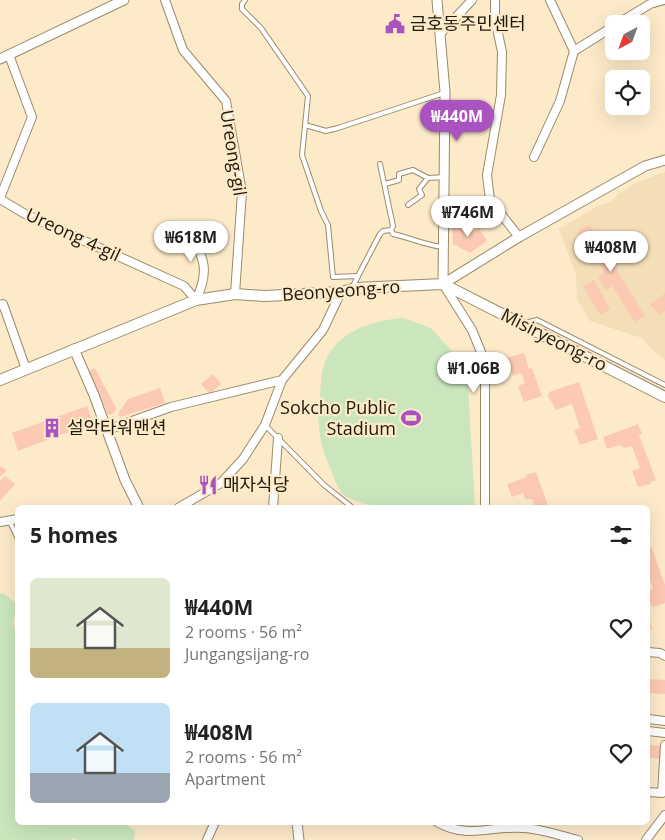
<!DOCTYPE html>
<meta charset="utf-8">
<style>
:root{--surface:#fff;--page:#f2f2f2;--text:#222;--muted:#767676;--accent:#aa52bf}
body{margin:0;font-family:"Open Sans","Noto Sans KR",sans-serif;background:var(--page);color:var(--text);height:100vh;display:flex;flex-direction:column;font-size:19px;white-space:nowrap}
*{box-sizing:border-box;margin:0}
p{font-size:16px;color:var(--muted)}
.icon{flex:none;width:28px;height:28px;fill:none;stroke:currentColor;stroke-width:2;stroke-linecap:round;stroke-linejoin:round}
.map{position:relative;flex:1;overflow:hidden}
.drawer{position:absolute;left:15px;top:505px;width:635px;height:320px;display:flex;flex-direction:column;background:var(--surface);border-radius:8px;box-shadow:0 5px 20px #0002}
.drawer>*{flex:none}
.needle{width:32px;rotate:221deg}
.controls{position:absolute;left:605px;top:15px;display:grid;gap:10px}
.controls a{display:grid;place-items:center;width:45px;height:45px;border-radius:8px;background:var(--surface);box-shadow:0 5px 20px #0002;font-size:25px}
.price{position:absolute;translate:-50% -42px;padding:0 11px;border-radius:18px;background:#fff;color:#222;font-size:16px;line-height:32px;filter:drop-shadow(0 1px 2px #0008)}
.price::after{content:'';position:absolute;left:50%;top:30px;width:15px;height:11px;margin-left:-8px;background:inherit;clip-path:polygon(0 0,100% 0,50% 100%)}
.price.selected{background:var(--accent);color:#fff}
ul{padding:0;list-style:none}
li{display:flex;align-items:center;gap:15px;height:125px;padding:0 15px}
li span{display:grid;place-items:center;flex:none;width:140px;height:100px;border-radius:8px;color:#555}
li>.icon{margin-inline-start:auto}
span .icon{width:60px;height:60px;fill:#fffc;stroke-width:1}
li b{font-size:21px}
h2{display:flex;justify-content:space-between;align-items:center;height:60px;padding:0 15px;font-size:21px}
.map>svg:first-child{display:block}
.built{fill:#f4deb7}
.green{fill:#cbe6bd}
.building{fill:#fccab3}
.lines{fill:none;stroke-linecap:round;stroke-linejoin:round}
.service-casing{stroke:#9a8a6b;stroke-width:6}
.minor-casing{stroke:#9a8a6b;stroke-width:10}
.tertiary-casing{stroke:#9a8a6b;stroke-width:11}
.secondary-casing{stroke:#9a8a6b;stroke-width:12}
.service{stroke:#fff;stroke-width:4}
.minor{stroke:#fff;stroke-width:8}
.tertiary{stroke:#fff;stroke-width:9}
.secondary{stroke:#fff;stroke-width:10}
.labels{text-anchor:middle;stroke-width:4.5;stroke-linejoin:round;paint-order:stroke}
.poi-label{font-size:18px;fill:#1f180c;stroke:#fceac9;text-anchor:start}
.street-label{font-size:18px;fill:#1f180c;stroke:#fceac9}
</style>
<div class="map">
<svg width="665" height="840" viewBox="0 0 665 840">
<rect width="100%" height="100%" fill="#fceac9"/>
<polygon class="built" points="665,172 665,360 655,353 642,338 590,321 577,299 576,274 559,229 598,206 611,202 618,194 635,183"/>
<g class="green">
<path d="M404,318l27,10 28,31 9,27 7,121c-37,1 -100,8 -131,-12 -7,-5 -11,-22 -15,-30 -11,-26 -12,-42 -9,-70 1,-9 1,-19 3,-27 10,-36 49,-48 81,-50z"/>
<polygon points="3,593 17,604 13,623 18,638 18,822 124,823 135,831 134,840 77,840 74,838 70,840 0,840 0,594"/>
</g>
<g class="building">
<polygon points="589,224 645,316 635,322 612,286 606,290 598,277 604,273 578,231"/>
<polygon points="452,226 469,227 471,232 479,228 487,241 470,253 453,244"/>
<polygon points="594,280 610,309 600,315 583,286"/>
<polygon points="665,293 665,311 659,315 650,304"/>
<polygon points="524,353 529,369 532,368 542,396 524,402 518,386 525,383 521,373 513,376 511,370 500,373 496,361"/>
<polygon points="95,368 116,408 114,413 108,415 89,371"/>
<polygon points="213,374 221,384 210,394 201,384"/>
<polygon points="579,382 598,439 580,445 574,430 580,428 572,404 556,410 548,396 549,392"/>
<polygon points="160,388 165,403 120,417 118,414 128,399"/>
<polygon points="87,406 93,423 18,451 12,433"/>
<polygon points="638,424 642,434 639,435 656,480 651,482 651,484 638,487 632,471 640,468 632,446 624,448 619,445 607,449 603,437"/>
<polygon points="0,466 7,470 0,477"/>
<polygon points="536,472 549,508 535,508 532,499 525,499 523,493 512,497 507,484 527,477 525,475"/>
<polygon points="5,476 15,484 0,501 0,481"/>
<polygon points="651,546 665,585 665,603 652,607 648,595 648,591 653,589 648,574 648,548"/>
<polygon points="648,612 652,629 648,630"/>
<polygon points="648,679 665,680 665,694 648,693"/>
<polygon points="648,745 664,746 663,759 648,758"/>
</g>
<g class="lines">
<defs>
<g id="service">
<polyline points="245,0 242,4 242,9 261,28 308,96 302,155 321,211 328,225 333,277 358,276 352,288"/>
<polyline points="305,125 326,131 338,128 444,93"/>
<polyline points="385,184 399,180 399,174 413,170 428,178 445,177"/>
<polyline points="408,205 422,195 419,189 428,178"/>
<path d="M391,230l2,4c18,4 32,11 50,13"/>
<polyline points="358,276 380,234 383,231 391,230 393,226 380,164"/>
<polyline points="525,323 537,320 665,385"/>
<polyline points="265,425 324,485 353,508"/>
<polyline points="10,522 18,539"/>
</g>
<g id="minor">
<polyline points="165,0 183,50 226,101 242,192 235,294"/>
<polyline points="495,0 495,19 502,52 501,95 487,175 490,200 519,237"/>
<polyline points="617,24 650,4 664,0"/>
<polyline points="441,33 472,0"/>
<polyline points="574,51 614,26"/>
<polyline points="534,157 560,101 574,51 550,0"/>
<polyline points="0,198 32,117 9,55"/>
<path d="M0,199l25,15 159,72 12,14c15,-32 7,-43 -9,-73"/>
<polyline points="443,284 472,330 481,352 485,377 485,508"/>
<polyline points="0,305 3,304 26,369"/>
<polyline points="107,430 171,407 282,380"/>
<polyline points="178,508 221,483 243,459 265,425 282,380 323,330 341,292"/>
<polyline points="273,508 278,438"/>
<polyline points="0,522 18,519"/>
<polyline points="648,652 660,653 665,656"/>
<polyline points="648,719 665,721"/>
<polyline points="648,731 665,733"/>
<polyline points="648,792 662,793 665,745"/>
<path d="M437,822c31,18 54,3 87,6 18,1 37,8 54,12"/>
<polyline points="207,840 215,822"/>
<polyline points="646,840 665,815"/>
</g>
<g id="tertiary">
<polyline points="437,0 445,92 443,284"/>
<polyline points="0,59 124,0"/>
<polyline points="443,284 519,237 645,166 665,160"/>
<polyline points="74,349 94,395 125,480 139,508"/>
<polyline points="297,822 299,840"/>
</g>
<polyline id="secondary" points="0,380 196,300 235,294 265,296 341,292 356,288 443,284 665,397"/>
</defs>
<use href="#service" class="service-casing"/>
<use href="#minor" class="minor-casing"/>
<use href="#tertiary" class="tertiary-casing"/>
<use href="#secondary" class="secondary-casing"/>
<use href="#service" class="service"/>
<use href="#minor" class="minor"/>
<use href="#tertiary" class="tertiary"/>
<use href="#secondary" class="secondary"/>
</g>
<defs>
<symbol id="civic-bare" viewBox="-9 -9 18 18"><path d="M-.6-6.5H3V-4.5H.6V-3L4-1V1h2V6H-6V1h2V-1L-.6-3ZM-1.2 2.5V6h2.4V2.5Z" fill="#aa52bf" stroke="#fceac9" stroke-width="2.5" paint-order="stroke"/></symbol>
<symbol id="stadium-bare" viewBox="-9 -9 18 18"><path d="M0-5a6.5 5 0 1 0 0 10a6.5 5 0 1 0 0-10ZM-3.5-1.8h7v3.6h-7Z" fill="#aa52bf" stroke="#fceac9" stroke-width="2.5" paint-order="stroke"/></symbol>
<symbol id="building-bare" viewBox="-9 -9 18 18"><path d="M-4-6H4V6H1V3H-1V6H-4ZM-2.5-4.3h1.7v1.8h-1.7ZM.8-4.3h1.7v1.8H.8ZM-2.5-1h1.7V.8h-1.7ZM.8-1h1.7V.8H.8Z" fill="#aa52bf" stroke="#fceac9" stroke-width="2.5" paint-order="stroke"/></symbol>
<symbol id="restaurant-bare" viewBox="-9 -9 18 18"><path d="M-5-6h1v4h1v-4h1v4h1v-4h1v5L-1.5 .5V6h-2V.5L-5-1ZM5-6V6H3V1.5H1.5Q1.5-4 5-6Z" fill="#aa52bf" stroke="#fceac9" stroke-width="2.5" paint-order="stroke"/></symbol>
</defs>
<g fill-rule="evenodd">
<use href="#civic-bare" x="381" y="10" width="28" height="28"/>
<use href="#stadium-bare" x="397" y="404" width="28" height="28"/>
<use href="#building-bare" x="38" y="414" width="28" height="28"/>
<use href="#restaurant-bare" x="194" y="471" width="28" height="28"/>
</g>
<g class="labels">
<g class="poi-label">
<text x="410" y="30">금호동주민센터</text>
<text x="396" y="414" text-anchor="end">Sokcho Public<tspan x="396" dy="21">Stadium</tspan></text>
<text x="67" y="434">설악타워맨션</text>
<text x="223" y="491">매자식당</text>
</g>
<g class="street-label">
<text transform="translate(233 153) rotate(81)" y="6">Ureong-gil</text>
<text transform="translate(73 235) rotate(25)" y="6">Ureong 4-gil</text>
<text transform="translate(341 291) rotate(-4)" y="6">Beonyeong-ro</text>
<text transform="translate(554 340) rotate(27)" y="6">Misiryeong-ro</text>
</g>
</g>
</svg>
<div class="controls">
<a><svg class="needle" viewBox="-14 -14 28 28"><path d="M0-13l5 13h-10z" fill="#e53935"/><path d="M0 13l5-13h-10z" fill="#767676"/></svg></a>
<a><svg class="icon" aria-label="locate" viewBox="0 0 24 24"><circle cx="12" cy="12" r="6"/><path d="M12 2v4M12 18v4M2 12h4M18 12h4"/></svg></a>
</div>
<b class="price selected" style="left:457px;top:142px">₩440M</b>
<b class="price" style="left:468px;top:238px">₩746M</b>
<b class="price" style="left:191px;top:263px">₩618M</b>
<b class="price" style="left:611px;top:273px">₩408M</b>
<b class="price" style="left:474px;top:394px">₩1.06B</b>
<section class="drawer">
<h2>5 homes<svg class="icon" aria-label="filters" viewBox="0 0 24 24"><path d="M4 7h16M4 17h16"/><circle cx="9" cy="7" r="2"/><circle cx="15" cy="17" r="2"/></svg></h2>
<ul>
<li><span style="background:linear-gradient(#dfe7d0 70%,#c2b280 0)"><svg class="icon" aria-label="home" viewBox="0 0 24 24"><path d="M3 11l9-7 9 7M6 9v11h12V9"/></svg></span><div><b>₩440M</b><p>2 rooms · 56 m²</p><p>Jungangsijang-ro</p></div><svg class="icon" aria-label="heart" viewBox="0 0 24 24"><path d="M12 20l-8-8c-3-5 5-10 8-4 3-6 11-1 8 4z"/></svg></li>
<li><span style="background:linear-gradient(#bfe0f5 70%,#9aa5b1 0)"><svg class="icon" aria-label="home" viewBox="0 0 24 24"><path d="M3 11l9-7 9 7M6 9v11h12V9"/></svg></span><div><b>₩408M</b><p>2 rooms · 56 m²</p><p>Apartment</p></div><svg class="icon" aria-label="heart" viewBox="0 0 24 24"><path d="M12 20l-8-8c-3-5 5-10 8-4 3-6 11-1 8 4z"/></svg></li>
</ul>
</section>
</div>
